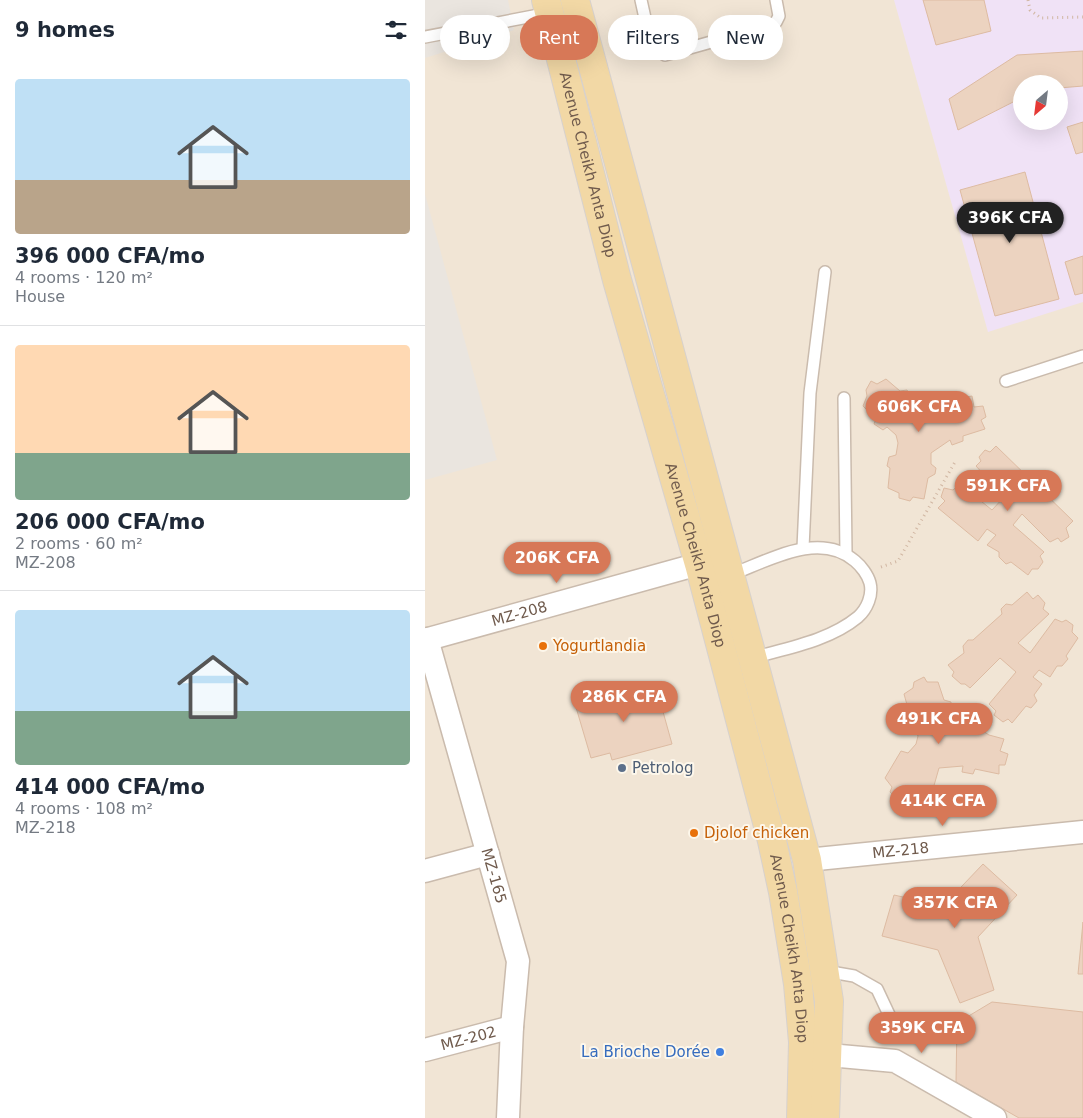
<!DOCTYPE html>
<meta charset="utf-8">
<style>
:root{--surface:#fff;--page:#f6f6f7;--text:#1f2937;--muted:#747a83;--line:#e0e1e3;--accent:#d77857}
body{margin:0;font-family:"DejaVu Sans",sans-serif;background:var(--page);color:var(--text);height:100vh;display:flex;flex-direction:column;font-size:19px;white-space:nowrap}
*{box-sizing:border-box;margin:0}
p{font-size:16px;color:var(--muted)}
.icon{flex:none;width:28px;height:28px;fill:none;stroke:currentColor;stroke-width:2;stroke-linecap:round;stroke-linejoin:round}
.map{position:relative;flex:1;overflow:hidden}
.sheet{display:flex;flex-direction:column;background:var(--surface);width:425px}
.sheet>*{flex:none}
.guide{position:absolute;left:15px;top:15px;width:475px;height:45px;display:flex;gap:10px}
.needle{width:32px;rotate:208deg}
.tools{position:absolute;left:588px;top:75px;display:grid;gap:10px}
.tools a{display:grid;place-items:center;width:55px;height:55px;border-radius:50%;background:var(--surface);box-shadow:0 5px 20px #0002;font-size:25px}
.price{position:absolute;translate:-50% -42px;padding:0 11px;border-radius:18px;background:var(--accent);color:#fff;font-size:16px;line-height:32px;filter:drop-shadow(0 1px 2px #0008)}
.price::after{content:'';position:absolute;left:50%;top:30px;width:15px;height:11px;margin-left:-8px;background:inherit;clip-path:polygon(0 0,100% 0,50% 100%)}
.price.active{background:#222;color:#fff}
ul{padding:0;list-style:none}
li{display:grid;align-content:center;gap:10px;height:265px;padding:0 15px}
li+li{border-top:1px solid var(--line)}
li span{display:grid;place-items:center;height:155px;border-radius:5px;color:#555}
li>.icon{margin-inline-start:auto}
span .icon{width:90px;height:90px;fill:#fffc;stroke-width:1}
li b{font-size:21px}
h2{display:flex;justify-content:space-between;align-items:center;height:60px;padding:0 15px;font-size:21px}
.pill{padding:0 18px;border-radius:22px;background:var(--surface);box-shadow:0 5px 20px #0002;font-size:18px;line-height:45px}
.pill.active{background:var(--accent);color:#fff}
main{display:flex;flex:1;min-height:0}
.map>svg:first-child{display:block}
.residential{fill:#f1e5d5;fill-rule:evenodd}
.industrial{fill:#eae5df}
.education{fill:#f0e2f6;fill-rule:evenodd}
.building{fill:#ecd3c0;stroke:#ddbba2}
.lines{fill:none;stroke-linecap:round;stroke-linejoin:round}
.lane-casing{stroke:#cabbad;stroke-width:14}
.street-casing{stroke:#cabbad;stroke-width:25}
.primary-casing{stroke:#d7d1cd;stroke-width:30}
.path{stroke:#d1b7a3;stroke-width:3;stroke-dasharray:1 4;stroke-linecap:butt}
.lane{stroke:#fff;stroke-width:11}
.street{stroke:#fff;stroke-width:22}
.primary{stroke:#f2d8a5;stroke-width:28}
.food-dot{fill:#e8710a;stroke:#fdf7eb;stroke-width:2}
.service-dot{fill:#5c6f8a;stroke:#fdf7eb;stroke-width:2}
.shop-dot{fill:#3f7fe0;stroke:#fdf7eb;stroke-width:2}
.labels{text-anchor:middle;stroke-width:4;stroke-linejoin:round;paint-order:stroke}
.street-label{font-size:15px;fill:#705b4d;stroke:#fdf7eb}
.food-label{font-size:15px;fill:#c56008;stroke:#fdf7eb;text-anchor:start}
.service-label{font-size:15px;fill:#4e5e75;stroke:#fdf7eb;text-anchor:start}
.shop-label{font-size:15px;fill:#366cbe;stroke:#fdf7eb;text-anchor:end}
</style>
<main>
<section class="sheet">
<h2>9 homes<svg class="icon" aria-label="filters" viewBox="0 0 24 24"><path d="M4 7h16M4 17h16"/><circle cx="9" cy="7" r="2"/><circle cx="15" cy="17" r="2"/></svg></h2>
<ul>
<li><span style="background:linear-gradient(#bfe0f5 65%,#b9a48a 0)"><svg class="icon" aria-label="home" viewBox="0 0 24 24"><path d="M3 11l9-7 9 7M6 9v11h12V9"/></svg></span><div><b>396 000 CFA/mo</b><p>4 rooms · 120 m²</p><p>House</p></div></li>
<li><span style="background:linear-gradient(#ffd9b3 70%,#7fa58c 0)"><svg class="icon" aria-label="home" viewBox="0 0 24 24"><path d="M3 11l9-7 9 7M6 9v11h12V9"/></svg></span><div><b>206 000 CFA/mo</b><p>2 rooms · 60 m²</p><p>MZ-208</p></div></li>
<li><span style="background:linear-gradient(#bfe0f5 65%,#7fa58c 0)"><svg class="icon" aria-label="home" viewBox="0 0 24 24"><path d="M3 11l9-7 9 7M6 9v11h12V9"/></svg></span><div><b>414 000 CFA/mo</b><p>4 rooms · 108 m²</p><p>MZ-218</p></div></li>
</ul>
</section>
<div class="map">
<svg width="658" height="1118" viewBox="0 0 658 1118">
<rect width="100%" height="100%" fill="#faf3e6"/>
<path class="residential" d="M0,0h658v1118h-658zM596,84h38v37h-38z"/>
<g class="industrial">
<polygon points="0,0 83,0 89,30 0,58"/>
<polygon points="0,194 72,460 0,480"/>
</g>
<path class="education" d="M469,0h189v302l-95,30zM596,84h38v37h-38z"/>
<g class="building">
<polygon points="498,0 559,0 566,31 511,45"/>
<polygon points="658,51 658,86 634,88 634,84 596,84 596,98 533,130 524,99 592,55"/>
<polygon points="658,122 658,152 651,154 642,127"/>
<polygon points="600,172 634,299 570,316 535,190"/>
<polygon points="658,256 658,293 650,295 640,262"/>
<polygon points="461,379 475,391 482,390 493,409 507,405 515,408 515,399 531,399 547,396 549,407 558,406 561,417 556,420 560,429 538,436 538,441 527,445 525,440 506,453 506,464 511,468 510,474 503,478 499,499 488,497 485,501 474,498 474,493 463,488 465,468 462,466 464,457 471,455 473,443 471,435 462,427 458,430 449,424 451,419 438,406 442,396 441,390 446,381 452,384"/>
<polygon points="571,446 648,521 641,528 644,537 636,542 633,538 625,542 597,514 588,525 619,552 615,556 618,562 613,569 607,569 603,575 586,562 581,564 574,557 574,552 562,545 571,535 562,529 553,541 513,508 520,501 516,497 519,488 528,490 535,484 567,510 579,497 551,466 556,461 554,457 560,450 565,452"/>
<polygon points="602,592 608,599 613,595 620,603 618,609 624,614 593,643 605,653 630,619 637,622 641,620 648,625 647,632 653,638 641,656 643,659 637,666 632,666 625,677 614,670 608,677 617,684 609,695 612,701 606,708 601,706 587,723 583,719 578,722 569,715 571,711 564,704 591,672 575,658 545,688 540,684 536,684 527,676 529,672 523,665 539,653 538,646 543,640 548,640 577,614 576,609 581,604 587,605"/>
<polygon points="499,677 502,682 513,682 519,700 526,702 526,724 539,728 545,734 550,726 564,735 579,739 575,751 583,754 580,765 574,765 574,774 550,769 548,774 537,772 538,766 514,768 508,789 500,788 485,804 477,797 472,799 465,792 467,787 460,778 476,751 483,753 491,744 493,736 489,725 484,724 480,715 484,712 479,694 488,688 489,682"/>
<polygon points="230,683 247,744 187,760 185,753 166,758 150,704"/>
<polygon points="558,864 592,895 553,937 569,990 535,1003 513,950 457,936 469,895 518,906"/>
<polygon points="658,922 658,974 653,974"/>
<polygon points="567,1002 658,1012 658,1118 594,1118 531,1082 532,1023"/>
</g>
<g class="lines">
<defs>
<g id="lane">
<polyline points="216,0 226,45 240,55 343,26 351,22 354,16 351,0"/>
<polyline points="0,37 124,13"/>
<polyline points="581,381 658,356"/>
<polyline points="419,398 421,553"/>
<polyline points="378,548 385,393 400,272"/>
<path d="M305,575c38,-14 89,-45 125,-14 6,5 13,14 15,22 3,12 -3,26 -12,34 -29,24 -71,31 -106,41"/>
<polyline points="400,971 429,976 452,989 467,1021"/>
</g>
<g id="street">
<path id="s1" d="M2,639l91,322 -6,66 -4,91"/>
<path id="s2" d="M0,640l274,-76"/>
<path id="s3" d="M382,860l276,-28"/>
<polyline points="0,871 63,854"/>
<path id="s4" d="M0,1050l87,-23"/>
<polyline points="404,1055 470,1061 570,1118"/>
</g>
<g id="primary">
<path id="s5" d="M121,0l71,280 82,284 73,277 11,51 15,92 5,58 -2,76"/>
<polyline points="150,0 382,860 404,1001 400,1118"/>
</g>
</defs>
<use href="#lane" class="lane-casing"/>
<use href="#street" class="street-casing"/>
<use href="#primary" class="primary-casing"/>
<g class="path">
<polyline points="603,0 605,10 616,18 658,17"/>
<polyline points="456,567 473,561 530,462"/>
</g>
<use href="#lane" class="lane"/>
<use href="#street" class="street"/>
<use href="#primary" class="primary"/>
</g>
<g class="food-dot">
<circle cx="118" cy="646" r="5"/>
<circle cx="269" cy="833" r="5"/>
</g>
<circle class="service-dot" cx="197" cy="768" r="5"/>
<circle class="shop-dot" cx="295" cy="1052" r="5"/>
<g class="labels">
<g class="street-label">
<text dy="5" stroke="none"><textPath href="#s5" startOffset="170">Avenue Cheikh Anta Diop</textPath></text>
<text dy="5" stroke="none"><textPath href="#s5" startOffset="575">Avenue Cheikh Anta Diop</textPath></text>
<text dy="5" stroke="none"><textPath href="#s2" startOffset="98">MZ-208</textPath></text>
<text dy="5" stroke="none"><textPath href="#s3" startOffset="94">MZ-218</textPath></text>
<text dy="5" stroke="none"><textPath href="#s1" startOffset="246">MZ-165</textPath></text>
<text dy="5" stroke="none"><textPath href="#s5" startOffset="980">Avenue Cheikh Anta Diop</textPath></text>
<text dy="5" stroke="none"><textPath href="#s4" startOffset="45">MZ-202</textPath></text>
</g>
<g class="food-label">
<text x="128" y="651">Yogurtlandia</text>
<text x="279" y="838">Djolof chicken</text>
</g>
<g class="service-label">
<text x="207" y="773">Petrolog</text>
</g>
<g class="shop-label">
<text x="285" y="1057">La Brioche Dorée</text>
</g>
</g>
</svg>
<div class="tools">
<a><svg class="needle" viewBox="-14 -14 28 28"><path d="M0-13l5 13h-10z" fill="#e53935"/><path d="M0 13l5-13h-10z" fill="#747a83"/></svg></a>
</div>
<b class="price active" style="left:585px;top:244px">396K CFA</b>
<b class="price" style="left:494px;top:433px">606K CFA</b>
<b class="price" style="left:583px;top:512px">591K CFA</b>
<b class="price" style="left:132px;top:584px">206K CFA</b>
<b class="price" style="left:199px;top:723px">286K CFA</b>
<b class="price" style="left:514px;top:745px">491K CFA</b>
<b class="price" style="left:518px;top:827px">414K CFA</b>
<b class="price" style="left:530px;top:929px">357K CFA</b>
<b class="price" style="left:497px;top:1054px">359K CFA</b>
<div class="guide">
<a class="pill">Buy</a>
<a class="pill active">Rent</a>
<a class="pill">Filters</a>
<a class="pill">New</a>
</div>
</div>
</main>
